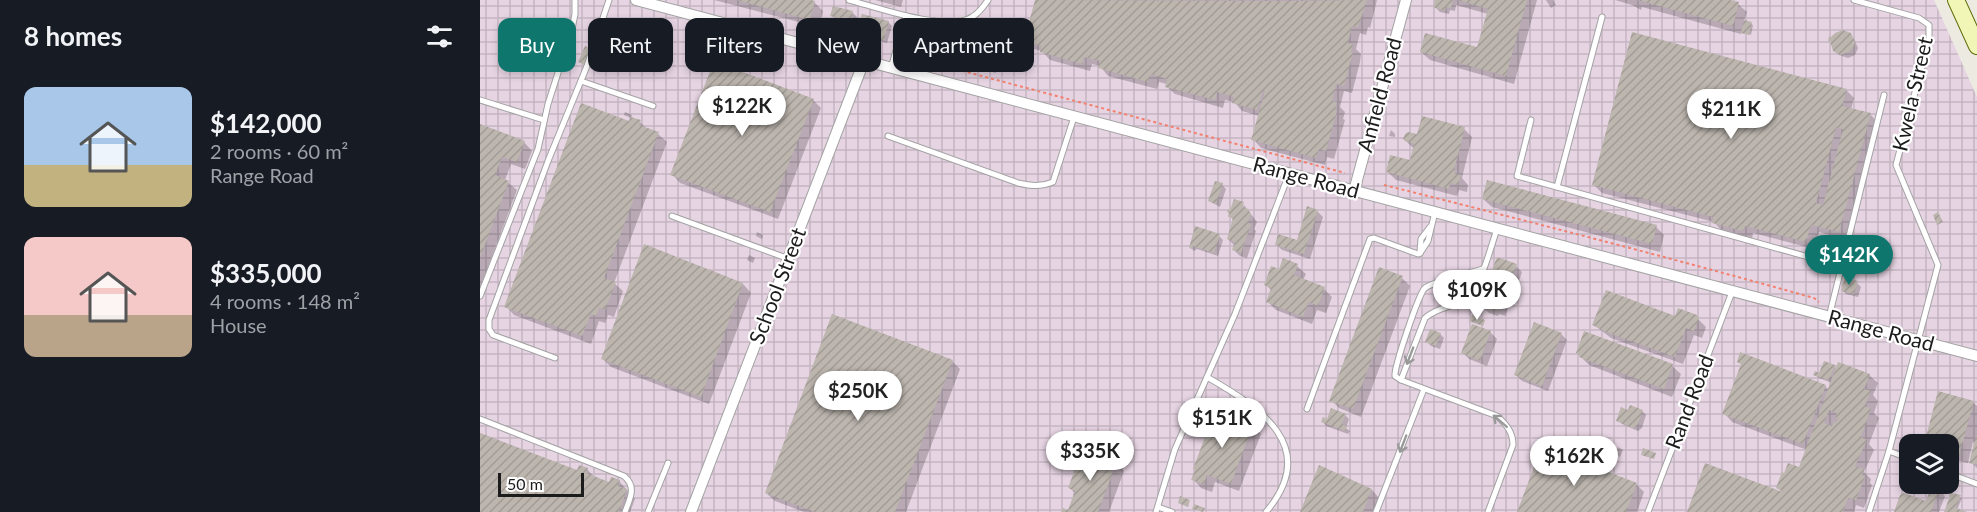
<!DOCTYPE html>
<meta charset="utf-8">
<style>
:root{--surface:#171b24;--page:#20242c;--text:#f1f3f6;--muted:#9ea1a6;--accent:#0f766e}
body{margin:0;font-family:Lato,sans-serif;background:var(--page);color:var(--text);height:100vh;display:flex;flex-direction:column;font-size:22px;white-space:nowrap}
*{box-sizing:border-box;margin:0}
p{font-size:20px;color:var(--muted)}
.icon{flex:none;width:33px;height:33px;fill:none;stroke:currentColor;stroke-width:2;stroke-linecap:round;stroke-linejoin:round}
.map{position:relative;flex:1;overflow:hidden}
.details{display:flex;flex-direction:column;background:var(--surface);width:480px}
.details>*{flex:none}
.top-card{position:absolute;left:18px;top:18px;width:570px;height:54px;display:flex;gap:12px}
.tools{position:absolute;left:1419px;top:434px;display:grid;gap:12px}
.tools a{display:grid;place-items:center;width:60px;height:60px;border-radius:12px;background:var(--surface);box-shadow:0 3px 9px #0003;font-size:30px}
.scale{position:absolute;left:18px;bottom:15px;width:86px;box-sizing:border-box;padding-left:6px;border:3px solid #1c1c1c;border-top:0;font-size:16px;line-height:21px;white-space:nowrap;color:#1c1c1c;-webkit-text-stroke:4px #fff;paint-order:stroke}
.price{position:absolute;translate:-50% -51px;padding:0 14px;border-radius:21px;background:#fff;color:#222;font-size:20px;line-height:39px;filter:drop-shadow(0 2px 3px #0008)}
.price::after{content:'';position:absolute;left:50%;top:36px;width:18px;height:14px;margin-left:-9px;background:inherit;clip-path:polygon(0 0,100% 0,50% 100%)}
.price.on{background:var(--accent);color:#fff}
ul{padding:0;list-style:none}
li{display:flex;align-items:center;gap:18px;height:150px;padding:0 24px}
li span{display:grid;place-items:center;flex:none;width:168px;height:120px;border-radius:12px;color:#555}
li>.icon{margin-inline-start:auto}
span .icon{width:72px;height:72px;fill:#fffc;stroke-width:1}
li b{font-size:26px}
h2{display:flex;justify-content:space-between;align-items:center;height:72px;padding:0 24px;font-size:26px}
.tag{padding:0 21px;border-radius:12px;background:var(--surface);box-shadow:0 3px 9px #0003;font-size:21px;line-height:54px}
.tag.on{background:var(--accent);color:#fff}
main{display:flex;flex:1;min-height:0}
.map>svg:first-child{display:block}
.industrial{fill:url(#industrial-grid);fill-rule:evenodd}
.shadow{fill:#0003}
.building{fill:url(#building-hatch);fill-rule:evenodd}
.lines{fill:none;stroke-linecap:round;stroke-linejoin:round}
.lane-casing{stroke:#a3a3a3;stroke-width:7}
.street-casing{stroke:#a3a3a3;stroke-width:12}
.secondary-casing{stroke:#5f6d0a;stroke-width:18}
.path{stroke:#f3806e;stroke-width:2;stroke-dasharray:3 3;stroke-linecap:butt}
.lane{stroke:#fff;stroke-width:5}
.street{stroke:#fff;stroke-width:10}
.secondary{stroke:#f1f6b7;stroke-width:16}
.oneway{stroke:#999}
.labels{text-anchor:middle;stroke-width:4.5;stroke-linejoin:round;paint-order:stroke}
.street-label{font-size:21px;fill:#1c1c1c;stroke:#fff}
</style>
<main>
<section class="details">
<h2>8 homes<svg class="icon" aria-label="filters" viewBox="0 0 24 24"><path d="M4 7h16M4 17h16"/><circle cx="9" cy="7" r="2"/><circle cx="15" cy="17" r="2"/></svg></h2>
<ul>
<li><span style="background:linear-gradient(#a9c7e8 65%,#c2b280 0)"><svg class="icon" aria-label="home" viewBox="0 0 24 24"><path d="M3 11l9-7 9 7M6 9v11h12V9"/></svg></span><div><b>$142,000</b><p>2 rooms · 60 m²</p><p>Range Road</p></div></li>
<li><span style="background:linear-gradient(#f6c9c9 65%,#b9a48a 0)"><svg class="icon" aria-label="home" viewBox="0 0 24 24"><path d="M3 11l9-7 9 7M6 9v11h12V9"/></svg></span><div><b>$335,000</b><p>4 rooms · 148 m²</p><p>House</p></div></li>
</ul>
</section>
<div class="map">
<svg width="1497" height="512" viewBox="0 0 1497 512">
<defs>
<pattern id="industrial-grid" width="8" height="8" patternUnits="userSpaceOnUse" patternTransform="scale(1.5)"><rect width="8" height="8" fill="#e6d4e2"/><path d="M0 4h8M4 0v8" fill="none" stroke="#c5b5c1"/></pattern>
<pattern id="building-hatch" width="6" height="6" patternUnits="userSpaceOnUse" patternTransform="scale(1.5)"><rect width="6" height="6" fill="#bdb6af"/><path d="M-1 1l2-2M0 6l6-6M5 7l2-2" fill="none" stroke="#a29c96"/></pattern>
</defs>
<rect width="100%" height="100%" fill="#edeae2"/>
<path class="industrial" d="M0,0h1454l43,97v415h-1497zM1430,444h38v39h-38z"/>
<g class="shadow">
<polygon points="234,0 325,0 334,2 343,11 338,27"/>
<polygon points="395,0 423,0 421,7"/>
<polygon points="557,0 897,0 890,28 888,27 886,35 880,33 876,49 881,54 880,62 872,93 864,91 860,107 865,112 863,119 865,120 854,159 847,157 845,165 781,148 773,139 779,116 762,111 754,102 745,100 743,108 695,94 686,86 687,84 679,82 677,89 628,76 620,66 612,64 610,71 570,60 562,51 554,49 546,40"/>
<polygon points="956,0 1057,0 1034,84 950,60 941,52 998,49 1008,14 976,5 975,11 970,10 969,14 960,12 954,6"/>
<polygon points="1066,0 1073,0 1076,5 1071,8"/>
<polygon points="1135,0 1245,0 1258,4 1267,12 1264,21 1273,25 1271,35 1262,31 1261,34 1162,7 1161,10 1152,5"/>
<polygon points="373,13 377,17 375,24 356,19 352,15"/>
<polygon points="408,22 412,26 407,43 383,36 379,32"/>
<polygon points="1370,34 1374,39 1378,48 1375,55 1368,58 1359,55 1354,50"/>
<polygon points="514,50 520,56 516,73 474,62 468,56"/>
<polygon points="122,55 129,63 127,70 122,68 120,72 104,65 100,61"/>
<polygon points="1366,90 1374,98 1371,110 1390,114 1398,123 1367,240 1339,232 1334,249 1273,233 1272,239 1242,231 1234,222 1122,193 1113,184"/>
<polygon points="333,100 341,108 298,219 200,183 192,174"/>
<polygon points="145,112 152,115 151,118 144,115"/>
<polygon points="160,122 168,130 178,134 187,142 134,283 143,291 134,317 128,315 125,323 119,321 111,344 34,315 26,306 150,123"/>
<polygon points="0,126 44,142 52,151 45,169 31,164 25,180 37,190 0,288"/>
<polygon points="984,129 992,137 982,178 988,185 987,192 979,190 977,196 916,180 908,172 931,162 934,149 926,141 938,136"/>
<polygon points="911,130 915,134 915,137 909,136"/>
<polygon points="742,185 746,189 740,207 729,201"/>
<polygon points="1003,199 1176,227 1184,235 1180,252 1012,207"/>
<polygon points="755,201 764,205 761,205 759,213 764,205 777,222 774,229 776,231 767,258 760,256 754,250 755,246 748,239 754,221 750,216 749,212 751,212"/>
<polygon points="837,211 843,217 830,259 802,250 796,244 818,242"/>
<polygon points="716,228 739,236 743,240 738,256 717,249 714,251 710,247"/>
<polygon points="277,232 283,235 282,239 276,236"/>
<polygon points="165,246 263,284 271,293 229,404 131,367 122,358"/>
<polygon points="269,255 275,258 273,263 267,260"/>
<polygon points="1018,259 1036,266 1042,272 1039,281 1028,276 1022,293 1031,300 1025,316 1019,314 1018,316 1009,313 1003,307"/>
<polygon points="804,260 817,266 826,274 823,280 844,289 852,297 846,313 837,310 832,324 796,310 788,302 792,291 786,285 799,271"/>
<polygon points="922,278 930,286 881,417 859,408 851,400"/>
<polygon points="1377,283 1381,287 1378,297 1366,294 1362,290"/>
<polygon points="1216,317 1226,327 1222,338 1214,335 1203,364 1131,338 1114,325"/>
<polygon points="993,326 1011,333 1017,339 1007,366 989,359 983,353"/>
<polygon points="1105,333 1192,366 1201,374 1192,397 1109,365 1097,353"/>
<polygon points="960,334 964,338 960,349 951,346 947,342"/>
<polygon points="1081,334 1087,340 1068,391 1042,381 1036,375"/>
<polygon points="472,361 480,369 426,512 324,512 295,501 286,493"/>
<polygon points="1258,362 1345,386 1349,390 1352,383 1339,378 1335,375 1340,374 1354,366 1357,369 1389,375 1398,383 1393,395 1398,401 1394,413 1399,418 1389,444 1394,450 1384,472 1391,479 1390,483 1392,485 1384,508 1376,505 1374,512 1208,512 1305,494 1298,488 1319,470 1327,450 1252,422 1244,413 1262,365"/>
<polygon points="1493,402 1497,406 1497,468 1491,462 1496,443 1493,442 1488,463 1468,458 1468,444 1446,444"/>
<polygon points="852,410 865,415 869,419 866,428 870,431 868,434 846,426 843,422 848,421"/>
<polygon points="1162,411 1166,415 1162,428 1158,431 1142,424 1138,420 1149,412"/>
<polygon points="773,426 781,434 759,491 735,482 732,492 721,488 713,479"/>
<polygon points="0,433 98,472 107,469 115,478 130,484 139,481 155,499 150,512 0,512"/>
<polygon points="1138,447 1143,450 1140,457 1134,453 1133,455 1124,450 1133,450 1136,453"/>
<polygon points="636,463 644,471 629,512 589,512 596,494 590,488"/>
<polygon points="839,467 892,490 900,499 894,512 821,512"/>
<polygon points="1156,484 1164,492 1157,512 1038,512"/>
<polygon points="1459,490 1465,496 1459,512 1415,512 1447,503"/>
<polygon points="1472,495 1482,498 1477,510 1483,512 1466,512"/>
</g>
<g class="building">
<polygon points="257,0 331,0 335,1 330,20"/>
<polygon points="555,0 809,1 887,0 878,27 872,26 868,43 873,44 871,52 873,53 864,86 856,84 852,101 857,102 855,110 857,111 846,151 839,149 836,158 771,140 785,91 783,90 777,110 752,103 754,97 737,92 735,100 685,87 687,79 671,74 668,82 618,68 620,61 604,57 602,64 560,52 561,46 544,41"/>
<polygon points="955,0 973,0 971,8 966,7 965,11 953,7"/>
<polygon points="978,0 1047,0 1026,76 940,52 945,33 997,47 1008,9"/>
<polygon points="1157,0 1250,0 1259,2 1253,26"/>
<polygon points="353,6 373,11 371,21 350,16"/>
<polygon points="382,14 409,21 404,40 377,33"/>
<polygon points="1264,20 1272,22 1269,35 1261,33"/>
<polygon points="1363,30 1371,33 1375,43 1371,51 1360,55 1353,51 1350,41 1348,41 1349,37 1351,37 1355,33"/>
<polygon points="431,32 442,35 439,46 428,43"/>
<path d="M1152,32l215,57 -5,17 29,7 -32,119 -28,-7 -5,17 -61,-16 -2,5 -31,-8 1,-6 -121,-32zM1356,128l7,1 -20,76 -7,-2z"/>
<polygon points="471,37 515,49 510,68 466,56"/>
<polygon points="105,46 123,54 122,56 126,58 123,68 118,65 116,69 98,62"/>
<polygon points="234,61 334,99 290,212 190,175"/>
<polygon points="101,103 149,121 151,117 161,120 159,125 179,132 124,278 136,282 125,310 119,308 116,316 111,314 102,336 24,307"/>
<polygon points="942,116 985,127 974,171 976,171 975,174 981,175 978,185 970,183 969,189 906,172 910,155 930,160 934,144 925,141 923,139 925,134 928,132 937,134"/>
<polygon points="0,124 45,141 37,162 22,157 15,175 29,181 0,258"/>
<polygon points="1007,180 1177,225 1172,244 1002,199"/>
<polygon points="735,181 743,183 736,204 728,201"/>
<polygon points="754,199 764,202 762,207 768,209 771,214 768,223 771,224 761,253 752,250 755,242 747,239 753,218 748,217 749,213 747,212 748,209 750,210"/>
<polygon points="827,206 838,210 824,254 795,245 798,234 817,240"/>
<polygon points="1458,212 1463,222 1457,225 1453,215"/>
<polygon points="715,226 740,234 734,253 713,246 712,249 709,248"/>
<polygon points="164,244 263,283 221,397 121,359"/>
<polygon points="1017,257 1037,264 1033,275 1022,271 1015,289 1026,293 1019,311 1013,309 1012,311 1001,307 1002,304 1000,303"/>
<polygon points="803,258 818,264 814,275 845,287 838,306 829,302 823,317 786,302 791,288 784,285 791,266 799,269"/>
<polygon points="899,267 923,276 873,409 849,401"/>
<polygon points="1364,278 1378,281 1374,294 1361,291"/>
<polygon points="1126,290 1195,316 1198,308 1217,315 1219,318 1214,331 1206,328 1195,357 1121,330 1121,329 1112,325"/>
<polygon points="352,314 473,360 415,512 335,512 285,493"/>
<polygon points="992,315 1005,320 1003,326 989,321"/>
<polygon points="1054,322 1082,333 1062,386 1034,375"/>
<polygon points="992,324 1011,331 1000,361 981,353"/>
<polygon points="950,329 961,333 956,346 945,342"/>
<polygon points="1104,331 1193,364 1184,389 1099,357 1100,355 1096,353"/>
<polygon points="1260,352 1346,385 1323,444 1242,414 1261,364 1257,362"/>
<polygon points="1344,361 1355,365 1349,380 1333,375 1335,371 1339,373"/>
<path d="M1358,362l32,12 -6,15 7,2 -6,15 6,2 -10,29 6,3 -12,26 9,3 -2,6 3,1 -9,24 -8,-2 -5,14h-156l18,-49 83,31 -12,-6 6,-16 2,1 4,-10 11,4zM1349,410l8,3 -2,4 3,1 -2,5 -2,-2 -2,5 -8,-3z"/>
<polygon points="1458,391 1494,401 1479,456 1468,453 1468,444 1444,444"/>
<polygon points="1150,405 1163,410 1158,424 1153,428 1136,421 1141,407 1148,410"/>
<polygon points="851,408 866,414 862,424 867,426 865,431 841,422 843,417 847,419"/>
<polygon points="735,410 773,425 751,484 727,475 724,484 711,480 715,470 713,469"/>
<polygon points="0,433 97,470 99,465 108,468 106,473 129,482 131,477 140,480 138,486 147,489 139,512 0,512"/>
<polygon points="1496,436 1497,436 1497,465 1489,463"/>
<polygon points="1124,445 1134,449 1132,454 1122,450"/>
<polygon points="1062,446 1157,483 1146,512 1037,512"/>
<polygon points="603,448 637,461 618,512 581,512 583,508 588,510 595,491 588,488"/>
<polygon points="1163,448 1176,453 1174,459 1161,455"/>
<polygon points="839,465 892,489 883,512 820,512"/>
<polygon points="1452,485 1460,488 1451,512 1414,512 1420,495 1424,493 1446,501"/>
<polygon points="1471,493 1481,495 1476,508 1487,512 1464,512"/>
<polygon points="700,496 710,500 708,507 698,503"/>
<polygon points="714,504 725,508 723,512 712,509"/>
</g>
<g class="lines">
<defs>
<g id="lane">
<path d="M369,0c27,7 99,33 123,17 7,-4 12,-11 16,-17"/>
<polyline points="1374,0 1439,18 1449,25 1449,39 1416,165 1458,265 1409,451 1389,512"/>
<polyline points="411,68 426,16"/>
<polyline points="441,75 454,21"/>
<polyline points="101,81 173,106"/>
<polyline points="0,100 64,120"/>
<polyline points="1051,120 1037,176 1361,266"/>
<path d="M408,136l130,47c13,3 23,4 35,-1l21,-65"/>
<polyline points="1077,187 1122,17"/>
<polyline points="192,216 309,259"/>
<polyline points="940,251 941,239 950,227"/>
<polyline points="940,253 948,241 955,212"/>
<path d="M1003,269c-13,4 -49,12 -58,19 -6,5 -31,79 -30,88l6,4 96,36c9,8 16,16 16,29l-25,67"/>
<polyline points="0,296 58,149 68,104 92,29 95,14 95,0"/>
<polyline points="1349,317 1404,95"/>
<polyline points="75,358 13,335 9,329 9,320 68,161 107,66 129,0"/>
<path d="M727,377c54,31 114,70 59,135"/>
<path d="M921,380l24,-62c12,-11 30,-11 42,-20 14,-11 24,-52 30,-69"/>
<polyline points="827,409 890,239 894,238 938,254 940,253"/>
<path d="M0,419l144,57c13,11 6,22 1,36"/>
<polyline points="1409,451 1430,459"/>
<polyline points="1468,473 1497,484"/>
<polyline points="678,507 692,512"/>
<polyline points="168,512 188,463"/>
<polyline points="676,512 695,449 755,314 809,174"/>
<polyline points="896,512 944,389"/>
<polyline points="1168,512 1252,292"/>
</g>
<g id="street">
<polyline points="156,0 1497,356"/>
<polyline points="874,191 926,0"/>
<polyline points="211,512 384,61"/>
</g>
<polyline id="secondary" points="1476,0 1497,46"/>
</defs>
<use href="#lane" class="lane-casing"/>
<use href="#street" class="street-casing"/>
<use href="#secondary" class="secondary-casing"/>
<g class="path">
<polyline points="453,63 865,173"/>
<path d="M904,185c144,36 287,73 430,113l5,4"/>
</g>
<use href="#lane" class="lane"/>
<use href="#street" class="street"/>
<use href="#secondary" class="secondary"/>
</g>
<defs><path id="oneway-shaft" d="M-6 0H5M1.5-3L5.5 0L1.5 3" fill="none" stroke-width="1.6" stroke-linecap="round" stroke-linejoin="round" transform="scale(1.5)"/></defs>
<g class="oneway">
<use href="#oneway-shaft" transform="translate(930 356) rotate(111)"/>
<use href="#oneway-shaft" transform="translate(1020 421) rotate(-139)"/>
<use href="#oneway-shaft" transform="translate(923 444) rotate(111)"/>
</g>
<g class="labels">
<g class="street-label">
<text transform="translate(1433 94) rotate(-77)" y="7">Kwela Street</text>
<text transform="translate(900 95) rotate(-75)" y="7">Anfield Road</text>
<text transform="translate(826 178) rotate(15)" y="7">Range Road</text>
<text transform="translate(298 286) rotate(-69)" y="7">School Street</text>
<text transform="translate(1401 331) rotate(15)" y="7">Range Road</text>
<text transform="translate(1210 402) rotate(-69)" y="7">Rand Road</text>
</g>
</g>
</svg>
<div class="tools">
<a><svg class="icon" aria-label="layers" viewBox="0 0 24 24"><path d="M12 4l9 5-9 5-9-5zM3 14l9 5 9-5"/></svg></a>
</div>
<div class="scale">50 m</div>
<b class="price" style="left:262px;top:137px">$122K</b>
<b class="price" style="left:1251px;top:140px">$211K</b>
<b class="price on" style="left:1369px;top:286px">$142K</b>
<b class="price" style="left:997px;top:321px">$109K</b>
<b class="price" style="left:378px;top:422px">$250K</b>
<b class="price" style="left:742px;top:449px">$151K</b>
<b class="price" style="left:610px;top:482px">$335K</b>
<b class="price" style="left:1094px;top:487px">$162K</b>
<div class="top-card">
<a class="tag on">Buy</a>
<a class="tag">Rent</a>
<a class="tag">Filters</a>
<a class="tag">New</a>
<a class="tag">Apartment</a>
</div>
</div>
</main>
